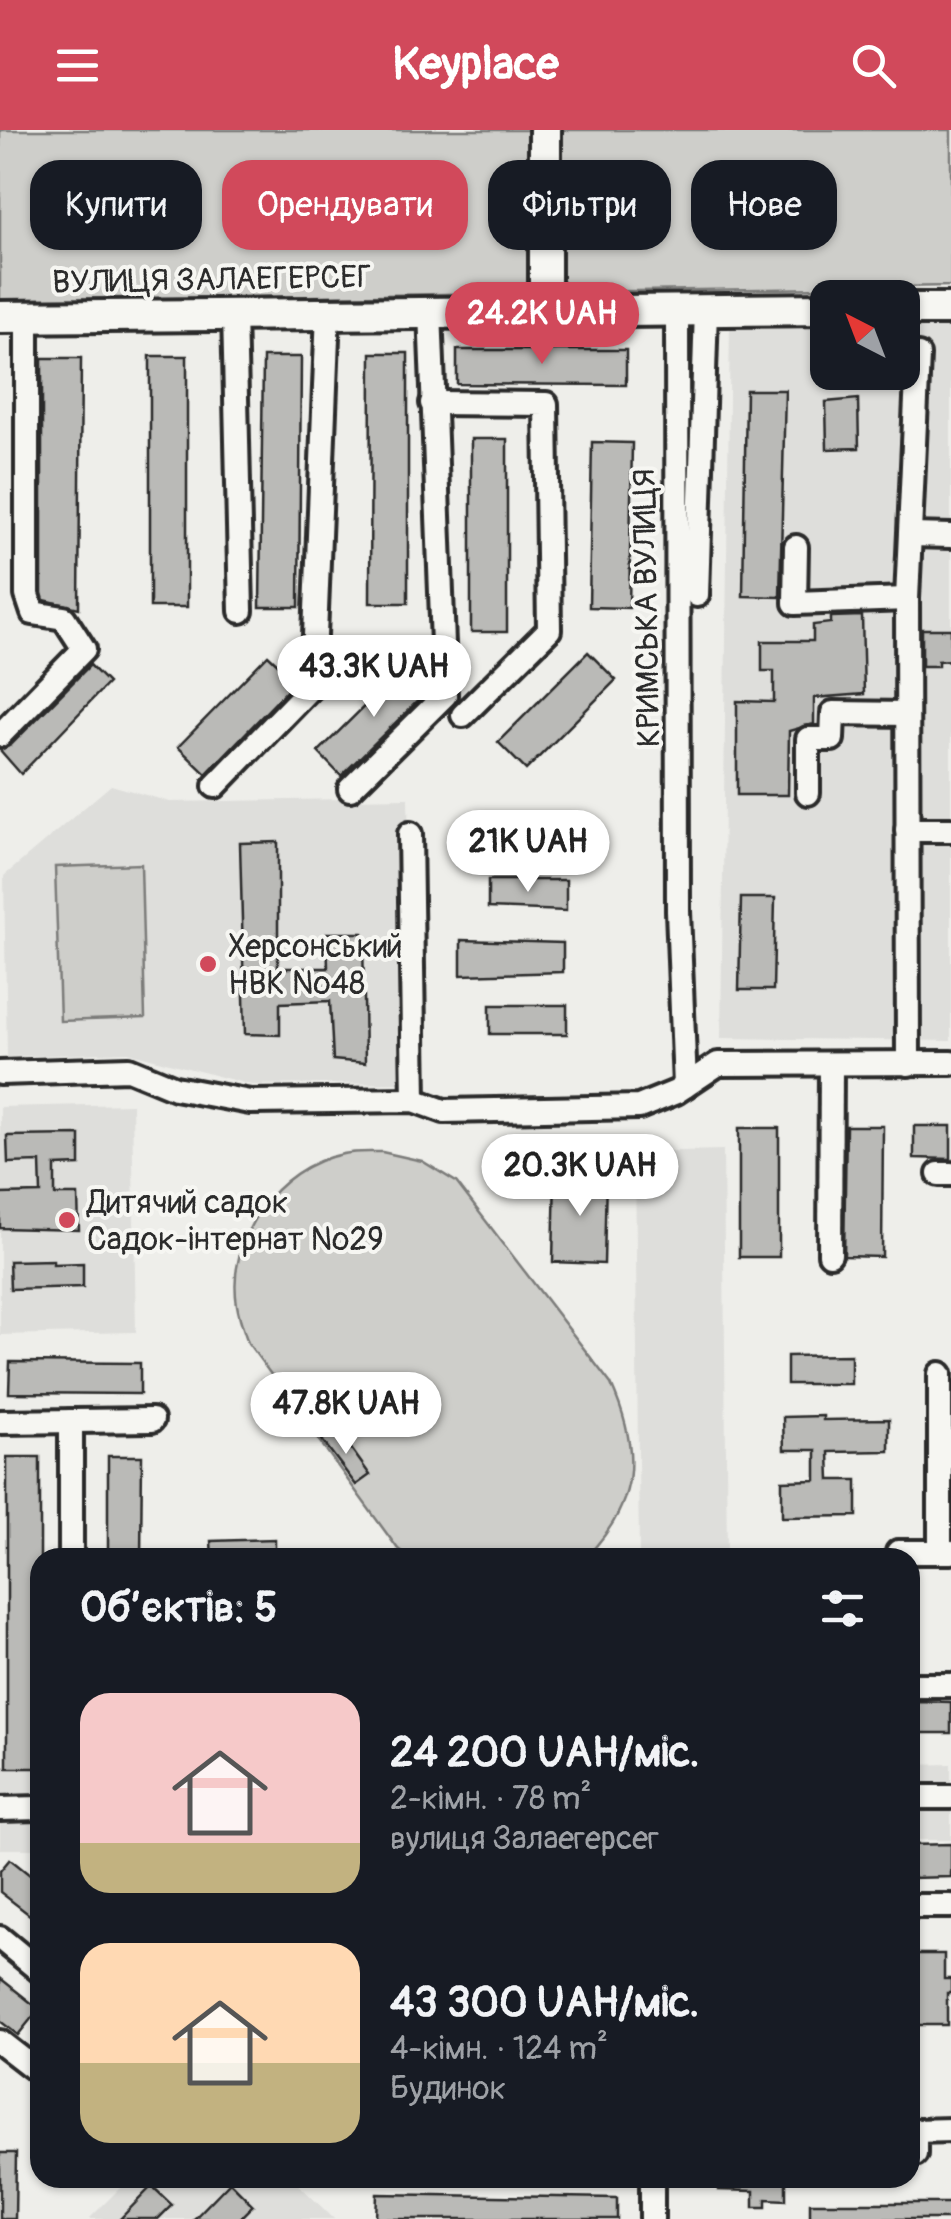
<!DOCTYPE html>
<html lang="uk">
<meta charset="utf-8">
<style>
:root{--surface:#171b24;--page:#20242c;--text:#f1f3f6;--muted:#9ea1a6;--accent:#d1495b}
body{margin:0;font-family:Pangolin,sans-serif;background:var(--page);color:var(--text);height:100vh;display:flex;flex-direction:column;font-size:38px;white-space:nowrap}
*{box-sizing:border-box;margin:0}
p{font-size:32px;color:var(--muted)}
.icon{flex:none;width:55px;height:55px;fill:none;stroke:currentColor;stroke-width:2;stroke-linecap:round;stroke-linejoin:round}
.map{position:relative;flex:1;overflow:hidden}
.details{position:absolute;left:30px;top:1418px;width:890px;height:640px;display:flex;flex-direction:column;background:var(--surface);border-radius:30px;box-shadow:0 2px 8px #0004}
.details>*{flex:none}
.top-card{position:absolute;left:30px;top:30px;width:892px;height:90px;display:flex;gap:20px}
.needle{width:65px;rotate:318deg}
.tools{position:absolute;left:810px;top:150px;display:grid;gap:20px}
.tools a{display:grid;place-items:center;width:110px;height:110px;border-radius:20px;background:var(--surface);box-shadow:0 2px 8px #0004;font-size:50px}
.price{position:absolute;translate:-50% -85px;padding:0 22px;border-radius:35px;background:#fff;color:#222;font-size:32px;line-height:65px;filter:drop-shadow(0 2px 5px #0008)}
.price::after{content:'';position:absolute;left:50%;top:60px;width:30px;height:22px;margin-left:-15px;background:inherit;clip-path:polygon(0 0,100% 0,50% 100%)}
.price.active{background:var(--accent);color:#fff}
ul{padding:0;list-style:none}
li{display:flex;align-items:center;gap:30px;height:250px;padding:0 50px}
li span{display:grid;place-items:center;flex:none;width:280px;height:200px;border-radius:30px;color:#555}
li>.icon{margin-inline-start:auto}
span .icon{width:120px;height:120px;fill:#fffc;stroke-width:1}
li b{font-size:42px}
h2{display:flex;justify-content:space-between;align-items:center;height:120px;padding:0 50px;font-size:42px}
.tag{padding:0 35px;border-radius:30px;background:var(--surface);box-shadow:0 2px 8px #0004;font-size:35px;line-height:90px}
.tag.active{background:var(--accent);color:#fff}
header{display:flex;justify-content:space-between;align-items:center;height:130px;padding:0 50px;background:var(--accent);color:#fff;font-size:45px;font-weight:700}
.map>svg:first-child{display:block}
.built{fill:#dededb}
.green{fill:#cececa;stroke:#7c7c7a;stroke-width:2.5}
.building{fill:#babab7;stroke:#2b2b2b;stroke-width:2.5}
.lines{fill:none;stroke-linecap:round;stroke-linejoin:round}
.minor-casing{stroke:#2b2b2b;stroke-width:30}
.major-casing{stroke:#2b2b2b;stroke-width:38}
.minor{stroke:#f6f6f2;stroke-width:22}
.major{stroke:#f6f6f2;stroke-width:30}
.poi-dot{fill:#d1495b;stroke:#f6f6f2;stroke-width:4}
.labels{text-anchor:middle;stroke-width:8;stroke-linejoin:round;paint-order:stroke}
.street-label{font-size:32px;fill:#2b2b2b;stroke:#f6f6f2}
.poi-label{font-size:32px;fill:#2b2b2b;stroke:#f6f6f2;text-anchor:start}
</style>
<header><svg class="icon" aria-label="menu" viewBox="0 0 24 24"><path d="M4 6h16M4 12h16M4 18h16"/></svg>Keyplace<svg class="icon" aria-label="search" viewBox="0 0 24 24"><circle cx="10" cy="10" r="6"/><path d="M15 15l6 6"/></svg></header>
<div class="map">
<svg width="951" height="2089" viewBox="0 0 951 2089">
<rect width="100%" height="100%" fill="#eeeeea"/>
<filter id="ink" filterUnits="userSpaceOnUse"><feTurbulence type="fractalNoise" baseFrequency=".01" numOctaves="2"/><feDisplacementMap in="SourceGraphic" scale="20" xChannelSelector="R" yChannelSelector="G"/><feConvolveMatrix kernelMatrix="1 2 1 2 8 2 1 2 1" color-interpolation-filters="sRGB"/></filter>
<g filter="url(#ink)">
<g class="built">
<polygon points="730,189 827,190 828,242 902,242 903,191 951,192 951,911 721,908"/>
<polygon points="111,655 170,672 408,668 414,953 251,955 128,922 7,927 4,746"/>
<polygon points="132,974 136,1202 0,1205 0,977"/>
<polygon points="723,1020 727,1427 618,1427 639,1427 635,1022"/>
<polygon points="951,1634 951,1710 910,1710 910,1635"/>
<polygon points="40,1636 40,1719 0,1719 0,1637"/>
<polygon points="130,2048 292,2048 334,2089 89,2089"/>
</g>
<g class="green">
<polygon points="0,0 951,0 951,156 0,171"/>
<polygon points="141,734 145,888 60,891 55,737"/>
<path d="M382,1022l40,9 34,21 155,202c30,67 28,119 -25,173h-177l-11,-8 -150,-206c-4,-12 -9,-25 -11,-38 -11,-67 39,-138 106,-151 13,-3 27,-2 39,-2z"/>
</g>
<g class="building">
<polygon points="457,220 626,220 626,255 457,254"/>
<polygon points="371,223 408,223 408,473 370,473"/>
<rect x="150" y="226" width="37" height="251"/>
<polygon points="263,227 301,227 299,477 260,477"/>
<polygon points="42,228 81,228 79,478 44,470 42,463"/>
<polygon points="746,260 785,260 780,467 743,466"/>
<polygon points="858,269 859,318 827,319 826,272"/>
<rect x="471" y="309" width="36" height="193"/>
<polygon points="592,312 632,313 629,478 589,477"/>
<polygon points="862,486 864,564 814,568 814,594 789,601 788,665 737,665 737,571 774,572 774,541 762,541 762,511 813,511 813,495 831,493 831,487"/>
<polygon points="922,499 951,499 951,530 938,531 938,536 922,536"/>
<polygon points="588,522 616,550 526,640 498,612"/>
<polygon points="268,525 296,551 206,644 178,617"/>
<polygon points="408,533 430,559 341,646 318,622"/>
<polygon points="90,535 108,553 21,644 0,620 11,615"/>
<polygon points="278,712 278,838 328,838 327,803 363,803 365,933 333,930 330,871 280,873 280,905 245,904 240,713"/>
<polygon points="488,750 566,750 566,781 488,778"/>
<polygon points="741,768 775,768 773,860 739,860"/>
<polygon points="461,810 563,813 563,842 461,845"/>
<rect x="490" y="875" width="77" height="29"/>
<polygon points="846,996 883,996 882,1127 844,1126"/>
<polygon points="914,996 951,996 951,1029 914,1028"/>
<rect x="739" y="998" width="40" height="129"/>
<polygon points="80,1005 80,1035 55,1036 55,1065 78,1065 79,1100 0,1098 0,1064 41,1063 40,1032 8,1033 7,1006"/>
<polygon points="555,1044 606,1046 604,1134 553,1132"/>
<polygon points="53,1130 53,1134 83,1133 83,1157 10,1159 9,1131"/>
<polygon points="851,1225 851,1254 787,1254 787,1226"/>
<polygon points="10,1232 140,1233 140,1264 9,1263"/>
<polygon points="823,1286 823,1290 889,1289 889,1321 829,1322 830,1350 857,1350 857,1386 782,1387 782,1351 816,1350 816,1320 784,1320 783,1287"/>
<polygon points="337,1299 370,1345 356,1355 322,1310"/>
<polygon points="108,1326 142,1326 141,1428 108,1428"/>
<rect x="7" y="1327" width="33" height="311"/>
<polygon points="275,1409 275,1428 212,1428 211,1411"/>
<polygon points="916,1571 951,1572 951,1603 916,1603"/>
<polygon points="951,1714 951,1747 910,1748 910,1715"/>
<polygon points="10,1729 40,1753 40,1793 0,1762 0,1741"/>
<polygon points="915,1824 944,1824 944,1849 951,1849 951,1863 947,1863 947,1895 915,1895"/>
<polygon points="0,1848 39,1879 18,1905 0,1891"/>
<polygon points="0,2023 16,2023 15,2089 0,2089"/>
<polygon points="719,2048 786,2048 786,2070 766,2069 766,2077 754,2077 754,2061 719,2060"/>
<polygon points="230,2052 253,2075 239,2089 194,2089"/>
<polygon points="152,2056 172,2075 158,2089 120,2089"/>
<polygon points="377,2064 617,2068 617,2089 376,2089"/>
<rect x="810" y="2073" width="141" height="16"/>
</g>
<g class="lines">
<defs>
<g id="minor">
<polyline points="677,179 678,781 685,956"/>
<polyline points="234,183 241,481"/>
<polyline points="432,273 546,274 549,500 463,585"/>
<polyline points="911,405 951,406"/>
<polyline points="796,417 795,473 907,469"/>
<polyline points="697,465 706,179"/>
<polyline points="0,605 84,519 64,488 33,483 27,465 27,186"/>
<polyline points="215,656 313,555 328,182"/>
<polyline points="350,659 445,565 430,181"/>
<polyline points="808,663 808,609 832,609 833,583 907,584"/>
<polyline points="907,700 951,700"/>
<polyline points="410,704 414,970"/>
<polyline points="908,934 907,469 918,225"/>
<polyline points="0,943 129,939 175,958 250,972 414,970 444,981 639,977 676,962 718,934 951,933"/>
<polyline points="939,1044 951,1044"/>
<polyline points="830,1124 831,934"/>
<polyline points="940,1244 940,1422"/>
<polyline points="0,1292 152,1290"/>
<polyline points="71,1428 71,1291"/>
<polyline points="898,1428 898,1422 951,1422"/>
<polyline points="910,1555 951,1555"/>
<polyline points="910,1667 951,1667"/>
<polyline points="0,1679 40,1678"/>
<polyline points="910,1776 951,1776"/>
<polyline points="0,1808 40,1841"/>
<polyline points="0,1912 40,1943"/>
<polyline points="910,2024 915,2024 915,2001 951,2000"/>
<polyline points="652,2048 652,2089"/>
</g>
<g id="major">
<polyline points="545,0 545,180"/>
<polyline points="902,179 951,179"/>
<polyline points="0,187 828,179"/>
</g>
</defs>
<use href="#minor" class="minor-casing"/>
<use href="#major" class="major-casing"/>
<use href="#minor" class="minor"/>
<use href="#major" class="major"/>
</g>
</g>
<g class="poi-dot">
<circle cx="208" cy="834" r="10"/>
<circle cx="67" cy="1090" r="10"/>
</g>
<g class="labels">
<g class="street-label">
<text transform="translate(212 149) rotate(-1)" y="11">ВУЛИЦЯ ЗАЛАЕГЕРСЕГ</text>
<text transform="translate(646 478) rotate(-91)" y="11">КРИМСЬКА ВУЛИЦЯ</text>
</g>
<g class="poi-label">
<text x="228" y="827">Херсонський<tspan x="228" dy="37">НВК №48</tspan></text>
<text x="87" y="1083">Дитячий садок<tspan x="87" dy="37">Садок-інтернат №29</tspan></text>
</g>
</g>
</svg>
<div class="tools">
<a><svg class="needle" viewBox="-14 -14 28 28"><path d="M0-13l5 13h-10z" fill="#e53935"/><path d="M0 13l5-13h-10z" fill="#9ea1a6"/></svg></a>
</div>
<b class="price active" style="left:542px;top:237px">24.2K UAH</b>
<b class="price" style="left:374px;top:590px">43.3K UAH</b>
<b class="price" style="left:528px;top:765px">21K UAH</b>
<b class="price" style="left:580px;top:1089px">20.3K UAH</b>
<b class="price" style="left:346px;top:1327px">47.8K UAH</b>
<div class="top-card">
<a class="tag">Купити</a>
<a class="tag active">Орендувати</a>
<a class="tag">Фільтри</a>
<a class="tag">Нове</a>
</div>
<section class="details">
<h2>Об’єктів: 5<svg class="icon" aria-label="filters" viewBox="0 0 24 24"><path d="M4 7h16M4 17h16"/><circle cx="9" cy="7" r="2"/><circle cx="15" cy="17" r="2"/></svg></h2>
<ul>
<li><span style="background:linear-gradient(#f6c9c9 75%,#c2b280 0)"><svg class="icon" aria-label="home" viewBox="0 0 24 24"><path d="M3 11l9-7 9 7M6 9v11h12V9"/></svg></span><div><b>24 200 UAH/міс.</b><p>2-кімн. · 78 m²</p><p>вулиця Залаегерсег</p></div></li>
<li><span style="background:linear-gradient(#ffd9b3 60%,#c2b280 0)"><svg class="icon" aria-label="home" viewBox="0 0 24 24"><path d="M3 11l9-7 9 7M6 9v11h12V9"/></svg></span><div><b>43 300 UAH/міс.</b><p>4-кімн. · 124 m²</p><p>Будинок</p></div></li>
</ul>
</section>
</div>
